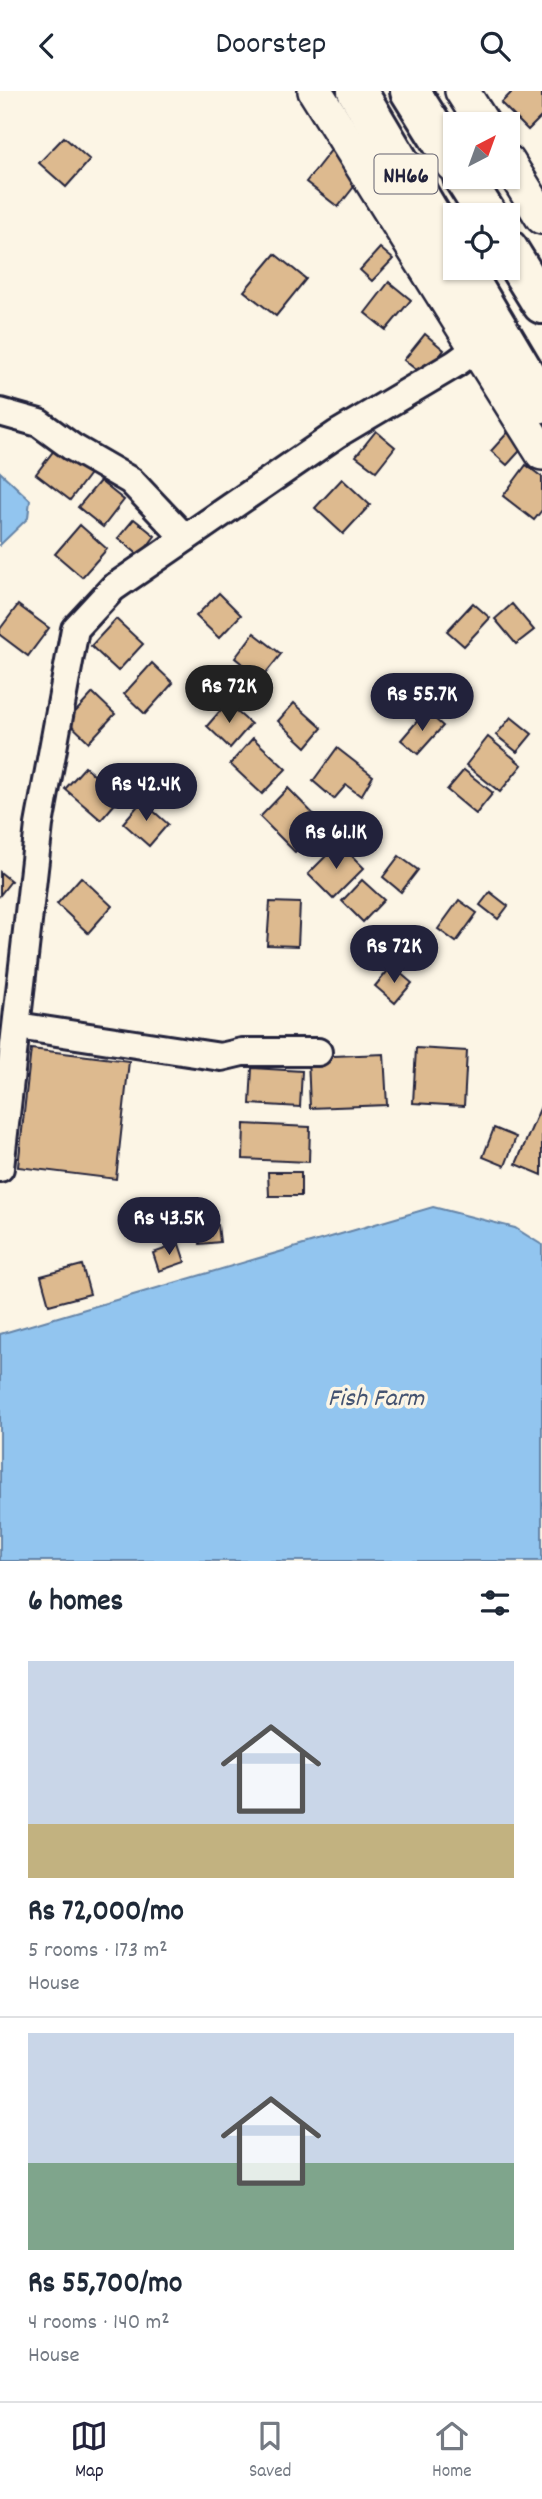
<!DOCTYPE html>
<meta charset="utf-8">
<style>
:root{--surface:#fff;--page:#f6f6f7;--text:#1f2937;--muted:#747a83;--line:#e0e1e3;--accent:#22223b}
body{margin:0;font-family:Dekko,sans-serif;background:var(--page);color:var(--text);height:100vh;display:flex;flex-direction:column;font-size:26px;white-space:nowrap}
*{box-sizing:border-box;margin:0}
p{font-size:23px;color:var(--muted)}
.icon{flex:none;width:38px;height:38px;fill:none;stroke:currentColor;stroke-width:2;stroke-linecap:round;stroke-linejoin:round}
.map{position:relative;height:1470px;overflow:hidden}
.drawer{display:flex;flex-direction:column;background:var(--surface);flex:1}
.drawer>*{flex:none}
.needle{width:46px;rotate:41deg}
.fabs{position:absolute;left:443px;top:21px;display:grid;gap:14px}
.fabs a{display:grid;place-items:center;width:77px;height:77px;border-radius:0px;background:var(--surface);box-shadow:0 2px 5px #0004;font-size:35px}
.price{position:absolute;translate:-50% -60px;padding:0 16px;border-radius:24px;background:var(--accent);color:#fff;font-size:23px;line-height:46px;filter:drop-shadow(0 2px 4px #0008)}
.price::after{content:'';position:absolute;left:50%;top:42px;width:21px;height:16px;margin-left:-10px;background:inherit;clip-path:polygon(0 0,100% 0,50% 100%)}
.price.selected{background:#222;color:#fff}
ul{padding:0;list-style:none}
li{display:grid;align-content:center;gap:14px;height:371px;padding:0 28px}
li+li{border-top:2px solid var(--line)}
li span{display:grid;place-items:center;height:217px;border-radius:0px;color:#555}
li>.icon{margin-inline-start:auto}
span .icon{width:126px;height:126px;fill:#fffc;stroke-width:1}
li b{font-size:30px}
h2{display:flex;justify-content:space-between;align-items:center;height:84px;padding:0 28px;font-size:30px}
header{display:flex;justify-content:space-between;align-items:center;height:91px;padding:0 28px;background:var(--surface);font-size:32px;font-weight:600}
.tab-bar{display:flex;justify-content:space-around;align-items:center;height:98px;border-top:2px solid var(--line);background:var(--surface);font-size:19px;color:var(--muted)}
.tab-bar a{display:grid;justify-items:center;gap:4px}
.tab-bar .selected{color:var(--accent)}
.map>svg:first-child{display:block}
.water{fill:#92c5ef;stroke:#6584a7;stroke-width:2}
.building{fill:#ddba8f;stroke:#22223b;stroke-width:2}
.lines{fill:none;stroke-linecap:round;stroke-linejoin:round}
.minor-casing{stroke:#22223b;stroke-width:32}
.tertiary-casing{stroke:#22223b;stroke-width:38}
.trunk-casing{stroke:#22223b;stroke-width:44}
.minor{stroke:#fcf5e5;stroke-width:26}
.tertiary{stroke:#fcf5e5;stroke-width:33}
.trunk{stroke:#fcf5e5;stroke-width:38}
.labels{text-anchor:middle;stroke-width:7;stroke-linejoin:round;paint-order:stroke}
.shield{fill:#fcf5e5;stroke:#63616e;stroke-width:2}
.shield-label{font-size:23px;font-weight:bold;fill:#22223b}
.water-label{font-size:26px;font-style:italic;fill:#445371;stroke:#fcf5e5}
</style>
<header><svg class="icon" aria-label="back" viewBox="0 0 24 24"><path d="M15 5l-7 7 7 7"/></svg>Doorstep<svg class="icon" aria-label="search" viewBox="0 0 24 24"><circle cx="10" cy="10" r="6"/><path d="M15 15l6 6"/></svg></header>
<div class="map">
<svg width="542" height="1470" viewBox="0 0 542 1470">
<rect width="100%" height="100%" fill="#fcf5e5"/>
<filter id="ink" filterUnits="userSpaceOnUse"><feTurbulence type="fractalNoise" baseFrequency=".0143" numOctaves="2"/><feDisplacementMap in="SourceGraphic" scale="14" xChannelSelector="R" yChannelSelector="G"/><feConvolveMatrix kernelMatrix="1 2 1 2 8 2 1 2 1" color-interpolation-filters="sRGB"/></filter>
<g filter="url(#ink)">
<g class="water">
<polygon points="0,381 30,409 28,427 0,454"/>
<polygon points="433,1116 515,1137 542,1154 542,1470 0,1470 0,1243"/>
</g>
<g class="building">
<polygon points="513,0 542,0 542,25 528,39 501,12"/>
<polygon points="64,46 90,69 66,96 39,72"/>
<polygon points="332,58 364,83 338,116 306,91"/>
<polygon points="380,157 393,168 372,190 360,179"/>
<polygon points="275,163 306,188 276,225 244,200"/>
<polygon points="389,191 411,209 386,239 365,222"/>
<polygon points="425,243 444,259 424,285 404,269"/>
<polygon points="511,338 527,352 507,374 491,360"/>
<polygon points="376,340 395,356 376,380 356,365"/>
<polygon points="58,354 92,380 70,409 36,383"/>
<polygon points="526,374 542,386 542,419 534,429 503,405"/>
<polygon points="342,388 370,414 343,443 315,417"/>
<polygon points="100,390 124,409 103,436 78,416"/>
<polygon points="134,428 155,445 140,465 118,447"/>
<polygon points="80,434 107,458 82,486 55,463"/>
<polygon points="219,502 241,524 219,547 196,525"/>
<polygon points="473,512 490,527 464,555 447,540"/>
<polygon points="512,513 534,539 516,553 495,528"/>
<polygon points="18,514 49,537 28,565 0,544 0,538"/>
<polygon points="116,528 143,553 118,580 91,555"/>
<polygon points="254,542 281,563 261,588 235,567"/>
<polygon points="152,572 173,592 145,623 124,603"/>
<polygon points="93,602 115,623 89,651 67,630"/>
<polygon points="227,612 251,633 230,657 207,635"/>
<polygon points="294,612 322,637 306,656 278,630"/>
<polygon points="426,620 443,635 418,663 401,649"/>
<polygon points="511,626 532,643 517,661 496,644"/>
<polygon points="488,646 522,674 500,701 466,674"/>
<polygon points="253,647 286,678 262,703 230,673"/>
<polygon points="337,657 373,685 361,705 346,694 334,708 313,690"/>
<polygon points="85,676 120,707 101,729 65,698"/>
<polygon points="464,679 493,702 476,723 447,699"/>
<polygon points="288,697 323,733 295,761 260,726"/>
<polygon points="142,710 168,733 149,755 123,732"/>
<polygon points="339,752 364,777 333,808 308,783"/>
<polygon points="399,765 418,779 401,801 383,786"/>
<polygon points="0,781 11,790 0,804"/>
<polygon points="81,786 112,815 88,842 57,813"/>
<polygon points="362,789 384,809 363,831 342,810"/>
<polygon points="490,801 508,815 498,828 480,814"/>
<polygon points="459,809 477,822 456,851 438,838"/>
<polygon points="270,811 300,812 298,855 267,854"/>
<polygon points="392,875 412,892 395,912 375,895"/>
<polygon points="416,957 467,960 464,1015 413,1012"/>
<polygon points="31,958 129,970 116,1088 18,1076"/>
<polygon points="384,963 387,1014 310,1017 308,966"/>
<polygon points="252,977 302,980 300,1016 250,1013"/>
<polygon points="542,1013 542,1084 516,1073"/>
<polygon points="244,1033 310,1036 309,1071 243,1068"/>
<polygon points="494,1037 516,1046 505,1075 483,1066"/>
<polygon points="268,1081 301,1081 301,1105 269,1105"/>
<polygon points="218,1134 220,1151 200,1153 198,1136"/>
<polygon points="179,1153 185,1171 159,1180 153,1162"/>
<polygon points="82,1174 90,1203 49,1214 41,1185"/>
</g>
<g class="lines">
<defs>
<g id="minor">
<polyline points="0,321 39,332 72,356 131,390 185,447"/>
<polyline points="17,935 221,966 242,961 318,961"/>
<polyline points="0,1077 39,734 75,538 113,497 337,343 455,273 477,257"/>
</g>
<g id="tertiary">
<polyline points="315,0 542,362"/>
<polyline points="462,0 483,33"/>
<polyline points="508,71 542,126"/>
</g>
<g id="trunk">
<polyline points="357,0 455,165"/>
<polyline points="410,0 455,72"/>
<polyline points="463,86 487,124"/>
<polyline points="508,158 542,213"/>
<polyline points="462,177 542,312"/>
</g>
</defs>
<use href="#minor" class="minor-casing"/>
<use href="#tertiary" class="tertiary-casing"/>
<use href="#trunk" class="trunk-casing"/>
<use href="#minor" class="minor"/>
<use href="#tertiary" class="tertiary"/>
<use href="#trunk" class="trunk"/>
</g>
</g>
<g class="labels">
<rect class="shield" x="374.5" y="63.5" width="63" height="39" rx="5"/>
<g class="shield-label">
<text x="406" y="91">NH66</text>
</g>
<g class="water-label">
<text x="376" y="1314">Fish Farm</text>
</g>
</g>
</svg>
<div class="fabs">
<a><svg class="needle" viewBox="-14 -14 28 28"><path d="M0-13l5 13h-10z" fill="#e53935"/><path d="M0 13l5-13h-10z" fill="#747a83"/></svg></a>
<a><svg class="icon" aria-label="locate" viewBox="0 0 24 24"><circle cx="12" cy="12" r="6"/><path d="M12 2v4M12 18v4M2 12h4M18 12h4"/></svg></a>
</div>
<b class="price selected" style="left:229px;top:634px">Rs 72K</b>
<b class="price" style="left:422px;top:642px">Rs 55.7K</b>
<b class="price" style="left:146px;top:732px">Rs 42.4K</b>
<b class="price" style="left:336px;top:780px">Rs 61.1K</b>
<b class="price" style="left:394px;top:894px">Rs 72K</b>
<b class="price" style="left:169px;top:1166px">Rs 43.5K</b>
</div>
<section class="drawer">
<h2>6 homes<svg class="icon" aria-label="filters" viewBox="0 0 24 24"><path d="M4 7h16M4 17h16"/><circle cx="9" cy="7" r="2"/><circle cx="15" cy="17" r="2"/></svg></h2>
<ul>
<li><span style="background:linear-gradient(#c9d6e8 75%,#c2b280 0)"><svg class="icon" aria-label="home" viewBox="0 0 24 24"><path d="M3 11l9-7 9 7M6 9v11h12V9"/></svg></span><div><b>Rs 72,000/mo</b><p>5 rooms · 173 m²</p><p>House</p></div></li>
<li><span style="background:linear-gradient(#c9d6e8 60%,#7fa58c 0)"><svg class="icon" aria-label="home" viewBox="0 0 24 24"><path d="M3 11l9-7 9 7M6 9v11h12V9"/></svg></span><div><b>Rs 55,700/mo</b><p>4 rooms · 140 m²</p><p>House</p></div></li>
</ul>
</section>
<nav class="tab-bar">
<a class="selected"><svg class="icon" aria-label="map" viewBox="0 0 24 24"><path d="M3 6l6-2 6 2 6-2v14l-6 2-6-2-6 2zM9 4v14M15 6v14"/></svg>Map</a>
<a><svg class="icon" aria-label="saved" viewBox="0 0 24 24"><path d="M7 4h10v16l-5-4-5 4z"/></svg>Saved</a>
<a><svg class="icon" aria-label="home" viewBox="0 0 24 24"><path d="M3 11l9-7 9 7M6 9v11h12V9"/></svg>Home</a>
</nav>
